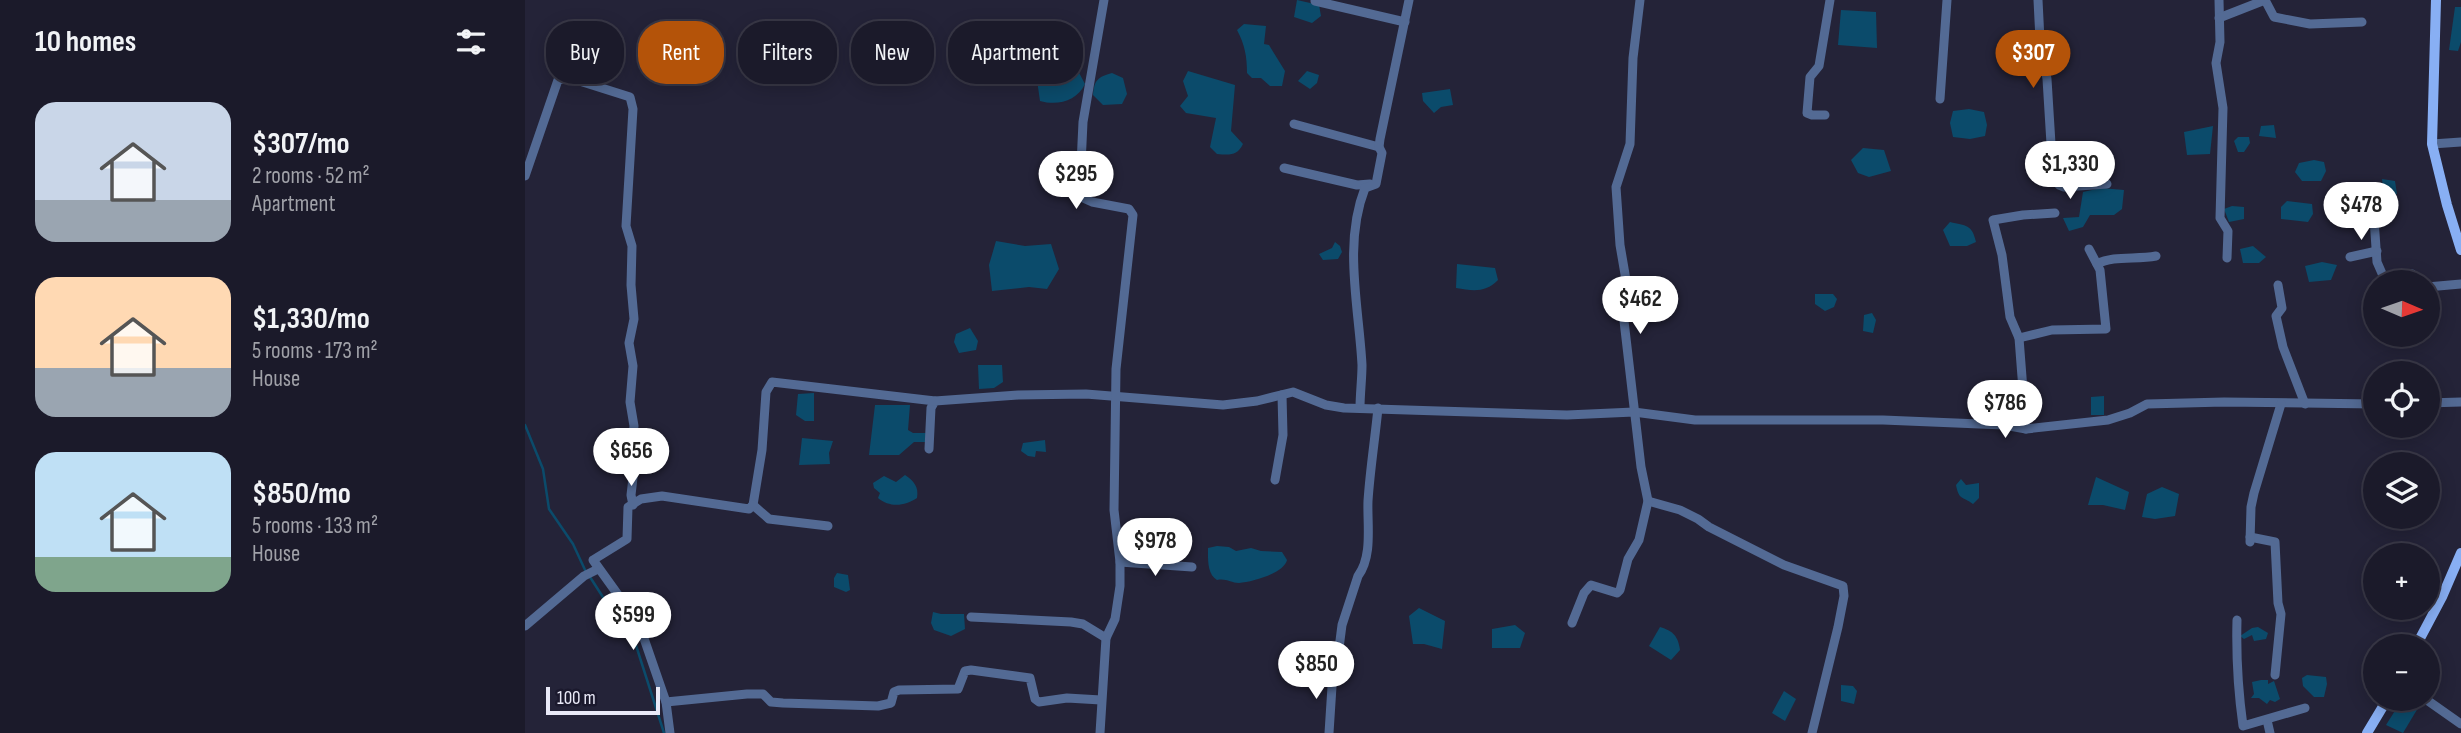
<!DOCTYPE html>
<meta charset="utf-8">
<style>
:root{--surface:#1b1a2a;--page:#242332;--text:#f1f3f6;--muted:#a0a1a8;--line:#393847;--accent:#b45309}
body{margin:0;font-family:"Sofia Sans Condensed",sans-serif;background:var(--page);color:var(--text);height:100vh;display:flex;flex-direction:column;font-size:26px;white-space:nowrap}
*{box-sizing:border-box;margin:0}
p{font-size:23px;color:var(--muted)}
.icon{flex:none;width:38px;height:38px;fill:none;stroke:currentColor;stroke-width:2;stroke-linecap:round;stroke-linejoin:round}
.map{position:relative;flex:1;overflow:hidden}
.side{display:flex;flex-direction:column;background:var(--surface);width:525px}
.side>*{flex:none}
.banner{position:absolute;left:21px;top:21px;width:665px;height:63px;display:flex;gap:14px}
.needle{width:46px;rotate:92deg}
.fabs{position:absolute;left:1838px;top:270px;display:grid;gap:14px}
.fabs a{display:grid;place-items:center;width:77px;height:77px;border-radius:50%;background:var(--surface);box-shadow:0 4px 18px #0003,0 0 0 2px var(--line);font-size:35px}
.scale{position:absolute;left:21px;bottom:18px;width:114px;box-sizing:border-box;padding-left:7px;border:4px solid #e9e9f7;border-top:0;font-size:19px;line-height:24px;white-space:nowrap;color:#e9e9f7;-webkit-text-stroke:5px #1b192d;paint-order:stroke}
.price{position:absolute;translate:-50% -60px;padding:0 16px;border-radius:24px;background:#fff;color:#222;font-size:23px;line-height:46px;filter:drop-shadow(0 2px 4px #0008)}
.price::after{content:'';position:absolute;left:50%;top:42px;width:21px;height:16px;margin-left:-10px;background:inherit;clip-path:polygon(0 0,100% 0,50% 100%)}
.price.selected{background:var(--accent);color:#fff}
ul{padding:0;list-style:none}
li{display:flex;align-items:center;gap:21px;height:175px;padding:0 35px}
li span{display:grid;place-items:center;flex:none;width:196px;height:140px;border-radius:21px;color:#555}
li>.icon{margin-inline-start:auto}
span .icon{width:84px;height:84px;fill:#fffc;stroke-width:1}
li b{font-size:30px}
h2{display:flex;justify-content:space-between;align-items:center;height:84px;padding:0 35px;font-size:30px}
.chip{padding:0 24px;border-radius:28px;background:var(--surface);box-shadow:0 4px 18px #0003,0 0 0 2px var(--line);font-size:24px;line-height:63px}
.chip.selected{background:var(--accent);color:#fff}
main{display:flex;flex:1;min-height:0}
.map>svg:first-child{display:block}
.water{fill:#0b4b6b}
.lines{fill:none;stroke-linecap:round;stroke-linejoin:round}
.stream{stroke:#0b4b6b;stroke-width:2.5}
.minor{stroke:#536a94;stroke-width:9}
.major{stroke:#88aff4;stroke-width:10}
</style>
<main>
<section class="side">
<h2>10 homes<svg class="icon" aria-label="filters" viewBox="0 0 24 24"><path d="M4 7h16M4 17h16"/><circle cx="9" cy="7" r="2"/><circle cx="15" cy="17" r="2"/></svg></h2>
<ul>
<li><span style="background:linear-gradient(#c9d6e8 70%,#9aa5b1 0)"><svg class="icon" aria-label="home" viewBox="0 0 24 24"><path d="M3 11l9-7 9 7M6 9v11h12V9"/></svg></span><div><b>$307/mo</b><p>2 rooms · 52 m²</p><p>Apartment</p></div></li>
<li><span style="background:linear-gradient(#ffd9b3 65%,#9aa5b1 0)"><svg class="icon" aria-label="home" viewBox="0 0 24 24"><path d="M3 11l9-7 9 7M6 9v11h12V9"/></svg></span><div><b>$1,330/mo</b><p>5 rooms · 173 m²</p><p>House</p></div></li>
<li><span style="background:linear-gradient(#bfe0f5 75%,#7fa58c 0)"><svg class="icon" aria-label="home" viewBox="0 0 24 24"><path d="M3 11l9-7 9 7M6 9v11h12V9"/></svg></span><div><b>$850/mo</b><p>5 rooms · 133 m²</p><p>House</p></div></li>
</ul>
</section>
<div class="map">
<svg width="1936" height="733" viewBox="0 0 1936 733">
<rect width="100%" height="100%" fill="#242338"/>
<g class="water">
<polygon points="772,0 794,5 796,16 787,23 769,17"/>
<polygon points="1930,7 1936,7 1936,42 1933,51 1924,50"/>
<polygon points="1316,10 1351,12 1352,48 1313,45"/>
<path d="M719,24l22,2 -2,18 5,1 16,26 -3,15h-12l-9,-8h-9l-5,-5c0,-16 -2,-28 -10,-43z"/>
<path d="M519,60l8,1 3,6 5,4 17,-2 8,15c-8,17 -27,22 -45,17l-3,-21z"/>
<path d="M663,71l47,14 -4,46 12,13c-6,12 -13,11 -26,10l-7,-7 6,-29 -30,-5 -6,-7 8,-10 -5,-15z"/>
<polygon points="782,71 794,75 792,83 785,89 773,81"/>
<path d="M587,73l11,5 4,16 -5,10 -19,1 -10,-10c1,-15 5,-18 19,-22z"/>
<polygon points="925,89 928,105 916,107 909,113 898,101 897,93"/>
<polygon points="1444,109 1459,112 1462,125 1460,136 1445,139 1428,137 1425,123 1428,111"/>
<polygon points="1749,125 1751,138 1734,136 1736,126"/>
<polygon points="1688,126 1685,154 1662,155 1659,132"/>
<polygon points="1713,137 1724,137 1725,143 1719,152 1713,152 1709,141"/>
<polygon points="1338,148 1359,150 1366,171 1344,177 1333,173 1326,160"/>
<polygon points="1789,160 1799,162 1801,171 1796,181 1777,181 1770,172 1774,163"/>
<polygon points="1857,179 1870,181 1872,194 1859,198"/>
<polygon points="1576,188 1599,190 1597,209 1589,215 1565,215 1558,227 1544,231 1538,218 1554,217 1558,192"/>
<polygon points="1762,201 1787,204 1788,214 1783,222 1756,219 1756,207"/>
<polygon points="1707,206 1719,207 1719,219 1704,222 1699,209"/>
<path d="M1425,222c16,4 22,2 26,20l-9,4h-17l-7,-16z"/>
<polygon points="471,241 500,246 526,244 534,269 522,289 504,287 467,291 464,265"/>
<polygon points="810,242 815,246 817,252 813,259 798,260 794,254 807,248"/>
<polygon points="1728,246 1741,257 1734,263 1718,263 1715,249"/>
<polygon points="1797,262 1812,265 1806,280 1784,282 1780,266"/>
<path d="M932,264l38,4 3,12c-13,13 -25,11 -42,8z"/>
<polygon points="1290,294 1308,294 1312,299 1309,307 1300,311 1290,304"/>
<polygon points="1347,313 1351,320 1348,333 1338,331 1339,315"/>
<polygon points="445,328 453,341 451,350 434,353 429,342 431,334"/>
<polygon points="453,365 477,365 478,382 469,388 454,389"/>
<polygon points="289,393 289,421 280,421 271,415 273,394"/>
<polygon points="1579,396 1579,415 1566,415 1566,397"/>
<polygon points="350,405 385,405 383,430 388,433 402,433 401,442 389,442 374,455 344,455"/>
<polygon points="277,438 308,441 304,453 305,464 274,465"/>
<polygon points="520,440 521,452 511,451 510,457 503,456 496,451 498,443"/>
<path d="M380,475c9,6 14,12 12,23 -12,8 -27,10 -39,0l2,-5 -6,-5 -1,-5 11,-7 12,6z"/>
<polygon points="1571,477 1604,492 1600,510 1578,505 1563,505"/>
<path d="M1436,479l5,6 13,-2v15l-6,6c-10,-8 -14,-3 -17,-19z"/>
<polygon points="1637,487 1654,494 1650,516 1630,519 1617,517 1622,494"/>
<path d="M692,546l12,1 7,4 15,-3 10,3 21,1 5,8c-3,13 -34,22 -48,23 -8,0 -13,-5 -22,-3 -10,-6 -9,-21 -9,-32z"/>
<polygon points="312,573 323,575 325,590 321,592 309,587 309,578"/>
<polygon points="894,608 920,621 917,649 899,644 888,644 884,616"/>
<polygon points="408,612 416,614 439,614 440,629 426,636 409,630 406,623"/>
<polygon points="990,625 1000,633 995,648 967,648 967,629"/>
<path d="M1135,627c13,4 18,9 20,23l-9,10 -22,-14z"/>
<polygon points="1733,627 1743,633 1741,639 1729,641 1727,635 1719,639 1715,636 1727,628"/>
<polygon points="1782,675 1801,677 1802,684 1799,697 1789,697 1778,686 1777,678"/>
<polygon points="1736,680 1743,680 1743,684 1749,681 1755,699 1750,702 1745,700 1742,704 1734,698 1726,698 1729,694 1727,682"/>
<polygon points="1316,685 1328,686 1332,691 1329,704 1316,701"/>
<polygon points="1259,691 1271,699 1260,721 1247,713"/>
<polygon points="1878,698 1885,698 1896,703 1878,733 1861,725"/>
</g>
<g class="lines">
<g class="stream">
<polyline points="0,425 18,469 24,509 48,544 61,572"/>
<polyline points="65,577 83,605 108,636 139,733"/>
</g>
<g class="minor">
<polyline points="1513,0 1515,40 1522,79 1527,160 1534,185 1539,187 1582,184"/>
<polyline points="1694,0 1695,42 1691,63 1698,108 1695,218 1703,231 1702,258"/>
<polyline points="790,1 880,22"/>
<polyline points="1694,18 1740,0 1749,17 1785,24 1837,22"/>
<polyline points="1415,99 1422,0"/>
<polyline points="1300,115 1287,115 1282,113 1285,77 1294,66 1305,0"/>
<polyline points="769,124 854,147"/>
<polyline points="1907,144 1936,142"/>
<polyline points="759,168 832,185 845,184"/>
<polyline points="0,176 33,80 45,78 105,97 108,109 101,226 107,246 106,285 109,319 104,343 108,366 105,402 109,426 105,459 109,469 106,495 108,505"/>
<polyline points="1849,219 1852,262 1859,278 1887,274 1890,282"/>
<polyline points="1825,257 1852,251"/>
<path d="M1572,264c17,-9 39,-4 59,-8"/>
<polyline points="1753,285 1757,308 1751,316 1758,347 1780,404"/>
<polyline points="1902,287 1936,284"/>
<polyline points="1494,338 1527,330 1581,329 1575,270 1564,249"/>
<polyline points="1902,403 1936,402"/>
<path d="M835,408c0,-14 2,-29 2,-43 -3,-58 -19,-121 3,-177l11,-4 6,-31 -3,-6 1,-8 29,-139"/>
<polyline points="1501,429 1494,338 1485,317 1477,255 1468,220 1498,215 1530,213"/>
<polyline points="404,449 406,408 410,401 493,395 561,394 698,405 732,401 768,392 801,405 819,408 1042,415 1109,412 1170,420 1358,420 1479,425 1501,429 1583,420 1605,413 1622,404 1699,402 1850,404"/>
<polyline points="750,480 758,435 757,395"/>
<polyline points="1123,501 1155,510 1173,519 1184,527 1259,565 1318,586 1319,596 1313,627 1287,733"/>
<polyline points="228,505 237,450 241,392 247,382 410,401"/>
<polyline points="228,505 244,519 303,526"/>
<polyline points="1725,537 1750,542 1753,603 1756,614 1750,675"/>
<polyline points="1725,542 1726,507 1729,493 1756,404"/>
<polyline points="595,562 667,567"/>
<polyline points="446,617 546,622 558,624 581,638"/>
<path d="M1712,620c-1,37 1,70 6,106l62,-18"/>
<polyline points="1047,623 1059,593 1066,585 1092,593 1095,590 1103,559 1114,540 1123,501 1116,467 1099,321 1101,280 1095,245 1091,187 1105,144 1108,58 1115,0"/>
<polyline points="0,626 59,576 73,569"/>
<polyline points="1899,698 1936,724"/>
<polyline points="141,702 222,694 238,694 246,702 258,703 353,706 366,703 369,692 374,690 433,689 440,671 446,670 505,678 510,699 514,702 542,698 576,700"/>
<polyline points="1742,720 1745,733"/>
<polyline points="145,733 141,702 114,624 68,560 102,539 103,507 116,499 137,496 224,509 228,505"/>
<polyline points="575,733 581,638 590,619 595,586 595,562 589,510 591,369 608,215 604,209 567,202 558,198 555,186 558,122 579,0"/>
<path d="M804,733l4,-62 -2,-5 7,-10 4,-31 16,-49c15,-20 9,-52 10,-75 2,-31 7,-62 10,-93"/>
</g>
<g class="major">
<polyline points="1911,0 1907,144 1922,205 1936,250"/>
<polyline points="1891,646 1917,597 1936,553"/>
<polyline points="1842,733 1863,698"/>
</g>
</g>
</svg>
<div class="fabs">
<a><svg class="needle" viewBox="-14 -14 28 28"><path d="M0-13l5 13h-10z" fill="#e53935"/><path d="M0 13l5-13h-10z" fill="#a0a1a8"/></svg></a>
<a><svg class="icon" aria-label="locate" viewBox="0 0 24 24"><circle cx="12" cy="12" r="6"/><path d="M12 2v4M12 18v4M2 12h4M18 12h4"/></svg></a>
<a><svg class="icon" aria-label="layers" viewBox="0 0 24 24"><path d="M12 4l9 5-9 5-9-5zM3 14l9 5 9-5"/></svg></a>
<a>+</a>
<a>−</a>
</div>
<div class="scale">100 m</div>
<b class="price selected" style="left:1508px;top:90px">$307</b>
<b class="price" style="left:1545px;top:201px">$1,330</b>
<b class="price" style="left:551px;top:211px">$295</b>
<b class="price" style="left:1836px;top:242px">$478</b>
<b class="price" style="left:1115px;top:336px">$462</b>
<b class="price" style="left:1480px;top:440px">$786</b>
<b class="price" style="left:106px;top:488px">$656</b>
<b class="price" style="left:630px;top:578px">$978</b>
<b class="price" style="left:108px;top:652px">$599</b>
<b class="price" style="left:791px;top:701px">$850</b>
<div class="banner">
<a class="chip">Buy</a>
<a class="chip selected">Rent</a>
<a class="chip">Filters</a>
<a class="chip">New</a>
<a class="chip">Apartment</a>
</div>
</div>
</main>
